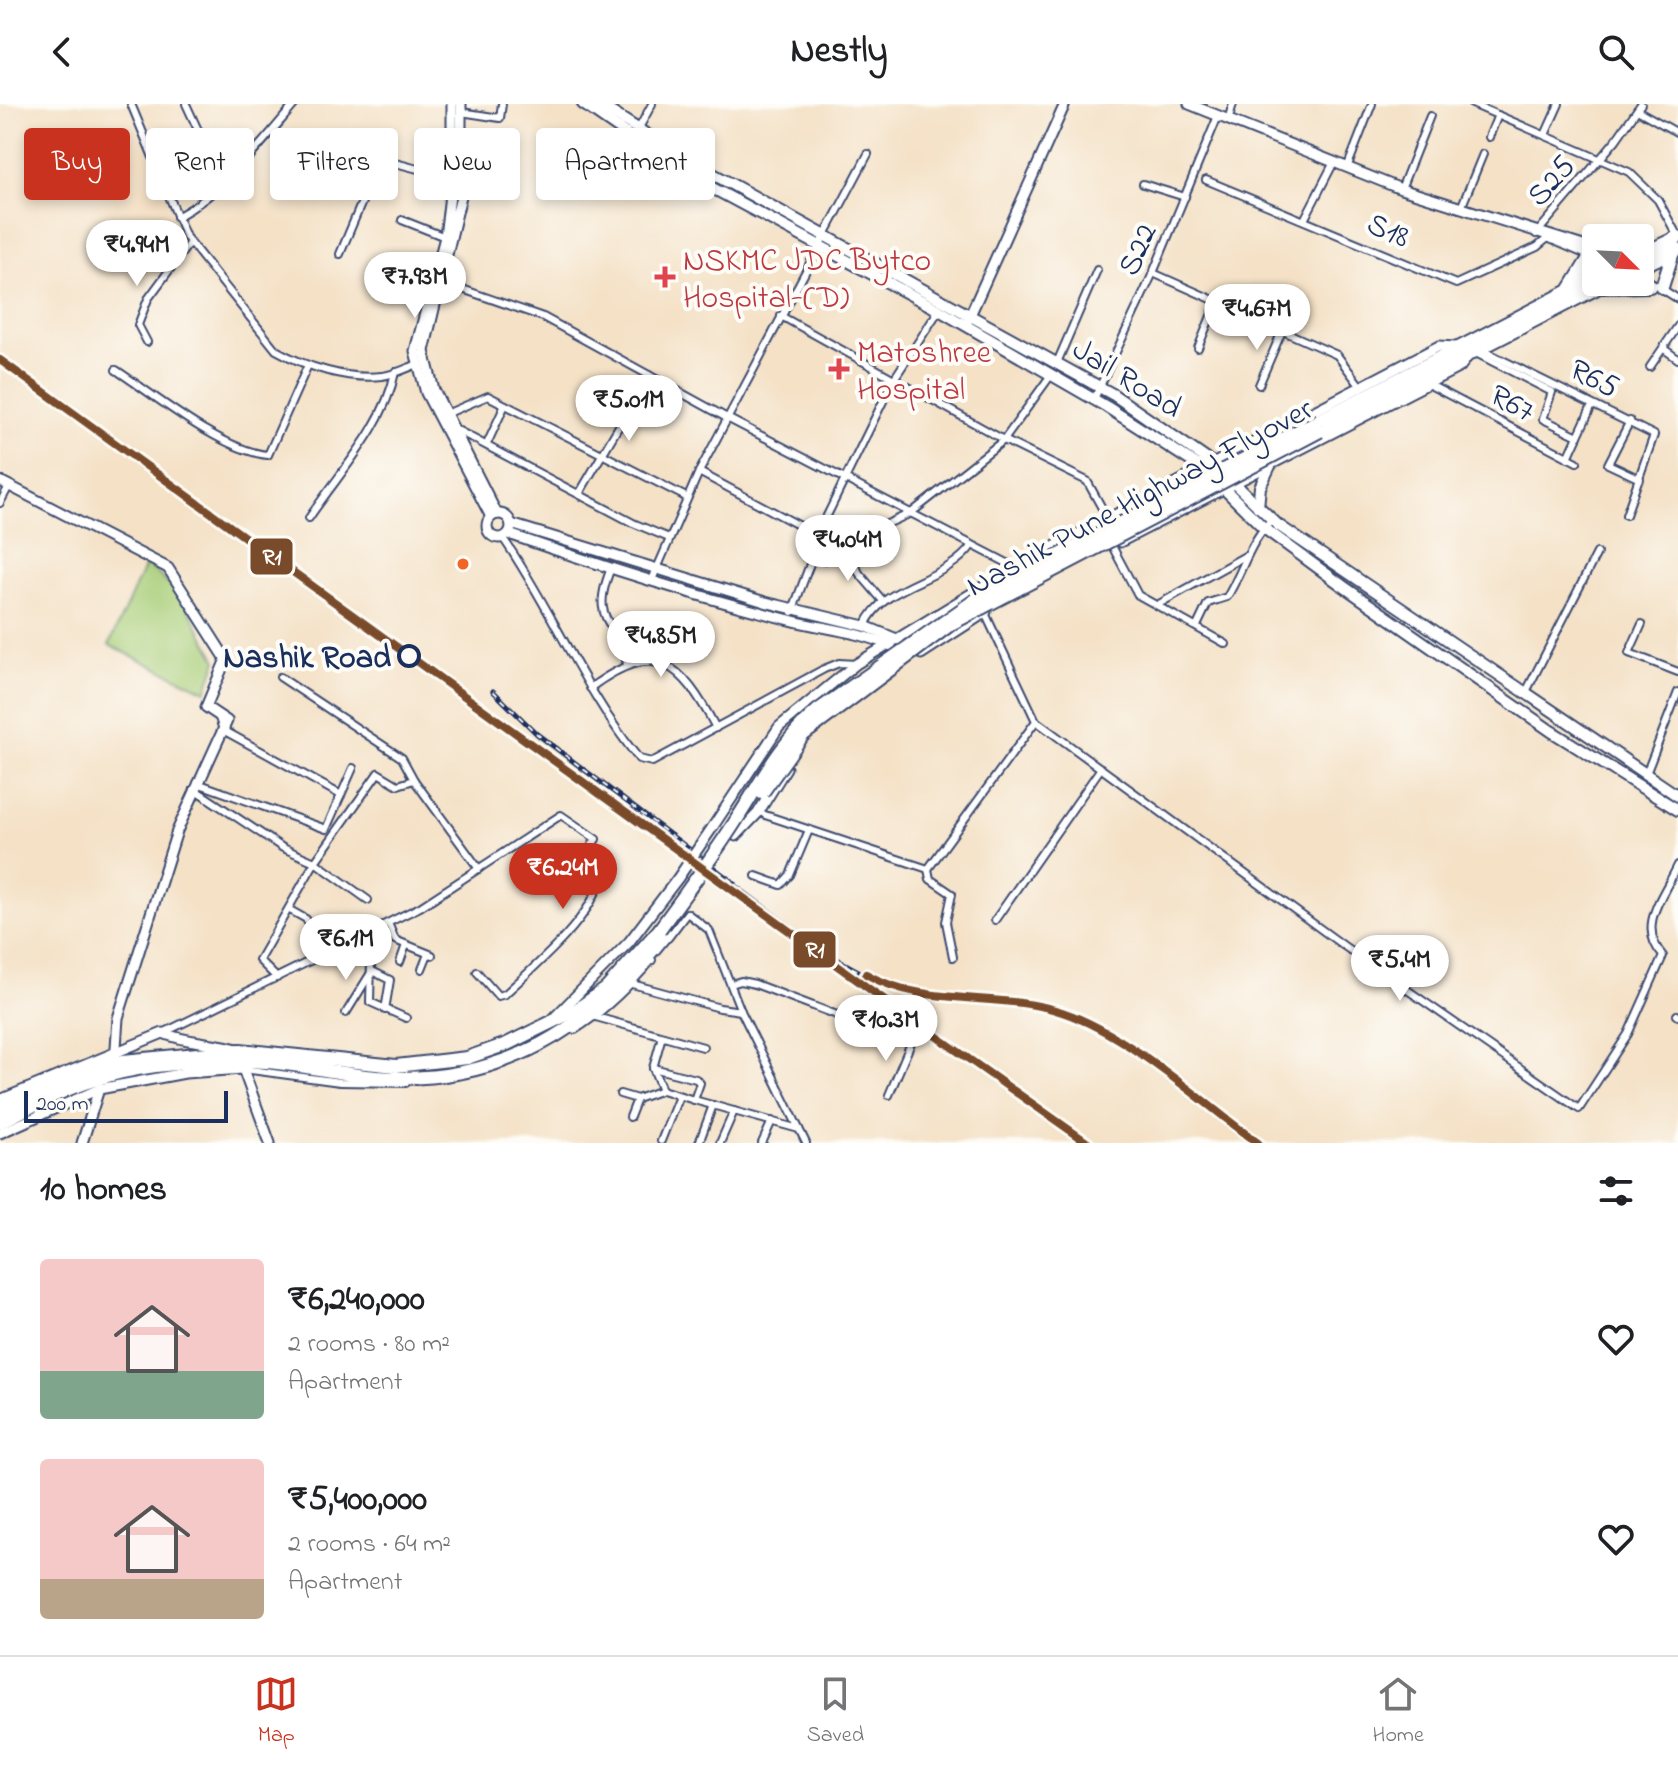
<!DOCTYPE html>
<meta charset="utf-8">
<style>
:root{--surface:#fff;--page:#f6f6f6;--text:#202124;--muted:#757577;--line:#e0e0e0;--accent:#c8321e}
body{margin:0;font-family:"Indie Flower",sans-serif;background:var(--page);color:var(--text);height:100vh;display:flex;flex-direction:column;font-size:30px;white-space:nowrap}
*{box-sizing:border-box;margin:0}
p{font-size:26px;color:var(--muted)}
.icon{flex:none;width:44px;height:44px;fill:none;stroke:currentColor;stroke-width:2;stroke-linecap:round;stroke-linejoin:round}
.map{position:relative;height:1039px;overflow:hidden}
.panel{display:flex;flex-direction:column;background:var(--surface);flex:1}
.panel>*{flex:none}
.top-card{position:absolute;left:24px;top:24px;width:800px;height:72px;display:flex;gap:16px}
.needle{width:52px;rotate:114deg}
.controls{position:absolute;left:1582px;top:120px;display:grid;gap:16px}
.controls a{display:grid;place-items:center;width:72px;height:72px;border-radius:8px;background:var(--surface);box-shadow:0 4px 12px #0003;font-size:40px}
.scale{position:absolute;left:24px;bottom:20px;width:204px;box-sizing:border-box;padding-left:8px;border:4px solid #1b2f5e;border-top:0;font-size:22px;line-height:28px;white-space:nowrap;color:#1b2f5e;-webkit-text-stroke:6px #fdfcf7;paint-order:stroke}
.price{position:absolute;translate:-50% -68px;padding:0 18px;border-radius:28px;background:#fff;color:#222;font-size:26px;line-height:52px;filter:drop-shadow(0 2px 4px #0008)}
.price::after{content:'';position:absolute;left:50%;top:48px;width:24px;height:18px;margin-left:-12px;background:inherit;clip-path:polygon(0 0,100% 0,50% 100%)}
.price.current{background:var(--accent);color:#fff}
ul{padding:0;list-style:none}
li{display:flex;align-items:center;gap:24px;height:200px;padding:0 40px}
li span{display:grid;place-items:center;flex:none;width:224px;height:160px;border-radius:8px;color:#555}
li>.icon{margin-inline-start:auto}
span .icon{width:96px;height:96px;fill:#fffc;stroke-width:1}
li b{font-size:34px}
h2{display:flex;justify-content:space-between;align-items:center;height:96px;padding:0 40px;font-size:34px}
.pill{padding:0 28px;border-radius:8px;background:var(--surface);box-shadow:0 4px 12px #0003;font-size:28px;line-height:72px}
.pill.current{background:var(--accent);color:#fff}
header{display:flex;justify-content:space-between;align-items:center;height:104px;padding:0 40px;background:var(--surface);font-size:36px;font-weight:800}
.tabs{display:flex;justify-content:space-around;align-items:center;height:112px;border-top:2px solid var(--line);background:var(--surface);font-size:22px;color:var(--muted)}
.tabs a{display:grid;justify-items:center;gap:4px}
.tabs .current{color:var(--accent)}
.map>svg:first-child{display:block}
.green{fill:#a8cd77;stroke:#627e6a;stroke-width:2}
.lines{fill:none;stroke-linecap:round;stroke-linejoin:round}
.street-casing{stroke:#3c4a6e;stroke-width:10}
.secondary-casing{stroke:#3c4a6e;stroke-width:13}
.primary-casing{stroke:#3c4a6e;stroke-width:14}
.highway-casing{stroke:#3c4a6e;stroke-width:16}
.street{stroke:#fff;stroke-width:6}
.secondary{stroke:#fff;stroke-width:9}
.primary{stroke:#fff;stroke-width:10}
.highway{stroke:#fff;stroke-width:12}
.rail-casing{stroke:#1b2f5e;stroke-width:5}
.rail{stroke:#fdfcf7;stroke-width:2;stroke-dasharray:6;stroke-linecap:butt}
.secondary-bridge-casing{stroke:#3c4a6e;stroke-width:13;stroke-linecap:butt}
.highway-bridge-casing{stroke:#3c4a6e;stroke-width:16;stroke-linecap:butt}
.secondary-bridge{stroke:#fff;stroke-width:9}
.highway-bridge{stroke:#fff;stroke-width:12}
.rail-1-casing{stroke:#fdfcf7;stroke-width:14}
.rail-1{stroke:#7a4b2a;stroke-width:8}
.health-dot{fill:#e0444e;stroke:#fdfcf7;stroke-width:3}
.bus-dot{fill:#f26522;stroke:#fdfcf7;stroke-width:3}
.stop-dot{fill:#fdfcf7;stroke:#1b2f5e;stroke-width:4}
.labels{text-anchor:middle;stroke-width:8;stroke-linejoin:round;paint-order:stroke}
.street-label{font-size:32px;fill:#1b2f5e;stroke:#fdfcf7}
.health-label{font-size:32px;fill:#be3a42;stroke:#fdfcf7;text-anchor:start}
.stop-label{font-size:32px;font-weight:bold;fill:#1b2f5e;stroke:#fdfcf7;text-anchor:end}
.line-badge{stroke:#fdfcf7;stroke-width:3}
.badge-label{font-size:22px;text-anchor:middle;font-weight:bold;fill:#fff}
</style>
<header><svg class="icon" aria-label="back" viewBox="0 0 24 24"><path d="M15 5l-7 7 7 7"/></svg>Nestly<svg class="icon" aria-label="search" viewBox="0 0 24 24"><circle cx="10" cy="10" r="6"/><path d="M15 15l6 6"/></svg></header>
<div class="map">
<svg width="1678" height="1039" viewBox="0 0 1678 1039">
<rect width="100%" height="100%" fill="#fdfcf7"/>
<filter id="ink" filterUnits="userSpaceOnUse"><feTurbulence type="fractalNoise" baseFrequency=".0125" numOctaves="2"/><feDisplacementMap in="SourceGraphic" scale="16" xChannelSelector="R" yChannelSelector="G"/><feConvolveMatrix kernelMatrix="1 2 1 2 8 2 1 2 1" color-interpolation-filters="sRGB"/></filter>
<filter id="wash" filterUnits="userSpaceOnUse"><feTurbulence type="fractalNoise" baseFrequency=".006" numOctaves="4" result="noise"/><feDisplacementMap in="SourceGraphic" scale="32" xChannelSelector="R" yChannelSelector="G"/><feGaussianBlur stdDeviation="1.8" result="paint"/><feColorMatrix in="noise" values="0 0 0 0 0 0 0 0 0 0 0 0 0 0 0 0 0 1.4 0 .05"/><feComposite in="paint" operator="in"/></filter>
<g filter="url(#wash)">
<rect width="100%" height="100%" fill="#f4e1c6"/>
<polygon class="green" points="146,459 181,492 217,556 206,587 109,541"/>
</g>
<g filter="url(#ink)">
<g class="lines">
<defs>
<g id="street">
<path d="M131,0l55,133 90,113c30,17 71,30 106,26 12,-1 25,-8 36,-12"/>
<polyline points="186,0 223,80"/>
<polyline points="1472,0 1629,68 1658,96 1678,133"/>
<polyline points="1637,6 1678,29"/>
<polyline points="461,8 500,14 502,0"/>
<polyline points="1228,16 1233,0"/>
<polyline points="638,26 652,0"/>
<polyline points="1545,31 1559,0"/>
<polyline points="1489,33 1498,11"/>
<polyline points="1347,64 1372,0"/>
<polyline points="1206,76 1456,180 1537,143 1549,133"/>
<polyline points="1143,80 1185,93"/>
<polyline points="1401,85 1430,12"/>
<polyline points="1461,104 1483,50"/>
<path d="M177,113c49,-27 82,-71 118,-113"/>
<polyline points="402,116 445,133"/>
<polyline points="1304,116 1333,60"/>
<polyline points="1536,130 1616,36 1641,0"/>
<polyline points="340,150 380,55 452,74"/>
<polyline points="1153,169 1337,251 1361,283"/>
<polyline points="1640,171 1678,195"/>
<polyline points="439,177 543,213 727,314 1015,463"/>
<polyline points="781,212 1004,336 911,409 835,444"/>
<polyline points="147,238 138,221 148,195 190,138"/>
<polyline points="1198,244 1217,197"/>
<polyline points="1480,245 1654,331 1626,411"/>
<polyline points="1664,245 1678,255"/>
<polyline points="1474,248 1552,288 1543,315 1578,332 1591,304"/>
<polyline points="1056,261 1097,166"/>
<polyline points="1650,263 1678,222"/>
<path d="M116,266c40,26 106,81 152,85l40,-90"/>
<polyline points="1051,271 1004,336 1087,377 1108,415"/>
<polyline points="1428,280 1577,358"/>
<polyline points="1259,281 1282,227"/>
<polyline points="1094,295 1153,169 1218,12"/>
<polyline points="446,310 488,292 686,393"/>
<polyline points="1630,317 1608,360 1640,375"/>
<polyline points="455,325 633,419 669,434"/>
<polyline points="487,340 505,301"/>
<polyline points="1568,354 1578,332"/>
<polyline points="699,368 815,430"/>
<polyline points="579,390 649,271"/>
<polyline points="0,399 9,382"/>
<path d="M309,414c30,-45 76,-92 86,-146"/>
<polyline points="819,428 894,275 939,206"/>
<circle cx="822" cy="442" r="14"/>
<path d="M503,434c49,71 81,153 136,221l13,3 172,-93 15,-6 17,1"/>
<polyline points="846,440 859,469 883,497"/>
<polyline points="1112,442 1138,491 1226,540"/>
<path d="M611,464c-23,57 7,49 16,96"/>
<polyline points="652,476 699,368 868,50"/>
<polyline points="1157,501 1245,452"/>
<polyline points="792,508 813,452"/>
<polyline points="1642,520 1629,549 1678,568"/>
<path d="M865,522c19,-45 81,-43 107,-81"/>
<path d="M1197,522l11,-23 19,-6c16,-26 22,-54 44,-77"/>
<polyline points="280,573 402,654 414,676"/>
<path d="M590,584c66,-49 91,-26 126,40"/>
<polyline points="1526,588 1597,449"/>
<polyline points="218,611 223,626 341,691"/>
<path d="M1036,617l308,225 235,163 49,-75 35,-78c-27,-30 0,-59 15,-91"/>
<polyline points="1646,670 1678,588"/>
<polyline points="197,679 326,725 353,664"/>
<polyline points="194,685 283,744 315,758 378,669 398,681 414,676 479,765"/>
<polyline points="765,711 928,765 1036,617 985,509"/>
<polyline points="928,765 930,775 952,790 946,818 953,853"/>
<polyline points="756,772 781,781 790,771 809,726"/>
<polyline points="290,806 306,815 326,850"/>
<polyline points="995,816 1101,664"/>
<polyline points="388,819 395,836 432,851"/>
<polyline points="361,833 371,855 370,898 406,914"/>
<polyline points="668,834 687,809 709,826 741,907 806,1039"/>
<polyline points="400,858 406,841"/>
<polyline points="422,865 428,850"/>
<polyline points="277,874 259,856 315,758 368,796"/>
<polyline points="632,880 720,904 741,907"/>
<polyline points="731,880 741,877 755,880 911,939 889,991"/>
<polyline points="346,909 372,867 390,876 385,906"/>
<polyline points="1677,911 1678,912"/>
<polyline points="596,913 703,943"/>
<path d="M575,926c30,-19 54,-43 77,-70"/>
<path d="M163,929l257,-126 141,-92 35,24 -11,17 -3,15 17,12c-10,38 -65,84 -94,111l-7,2 -21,-24"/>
<polyline points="662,932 653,964 696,975 700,979 694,996 799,1025"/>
<polyline points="653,964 662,986"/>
<polyline points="243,965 340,978 406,979"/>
<polyline points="620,990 637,995"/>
<polyline points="630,1013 637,995 662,986 694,996"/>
<polyline points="661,1037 679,992"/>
<polyline points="699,1039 713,1001"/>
<polyline points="720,1039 734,1007"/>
<polyline points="762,1039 772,1017"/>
</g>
<g id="secondary">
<polyline points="452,0 452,74 445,133 415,247 426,289 491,413"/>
<polyline points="461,0 461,92 424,247 434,286 497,410"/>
<polyline points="1189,0 1401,85 1596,146"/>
<polyline points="1549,133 1593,152"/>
<polyline points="967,218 1065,0"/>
<polyline points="0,377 168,464 226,555 206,603 227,617 177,727 118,914 115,958"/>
<circle cx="499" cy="422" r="12"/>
<polyline points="511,420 765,498 865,522 899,536"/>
<path d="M509,430c92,32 186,62 281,86 34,9 68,11 101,26"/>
<polyline points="1120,438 1460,263 1468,252"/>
<polyline points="921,550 986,508"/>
<polyline points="712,724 779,623 856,560 1015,463 1439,242 1456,243"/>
<polyline points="736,732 758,709 786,664"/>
<polyline points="553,915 629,838 678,774"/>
<path d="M0,996l163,-67c26,11 51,8 77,17l3,19 27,74"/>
<polyline points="0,1029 99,985 185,969 243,965"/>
<polyline points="82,1039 99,985"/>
</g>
<g id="primary">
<polyline points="583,0 677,65 939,206 1107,303 1205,366 1264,424 1343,482 1551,627 1678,706"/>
<polyline points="598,0 684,54 1114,291 1215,361 1278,421 1678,692"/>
<polyline points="1258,403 1260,383 1270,362"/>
</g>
<g id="highway">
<polyline points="1640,151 1678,133"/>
<polyline points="1640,163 1678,145"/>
<polyline points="1602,183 1650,182"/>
<polyline points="1662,183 1673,148"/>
<polyline points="1570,185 1591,151"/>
<polyline points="1319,316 1596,173"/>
<polyline points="1320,327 1609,178"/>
<polyline points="0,1006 92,965 123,957 240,946 396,962 467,954 507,940 576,906 606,885 659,826"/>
<path d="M0,1018c31,-15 61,-32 94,-42 45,-15 96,-19 144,-19 46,-1 91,12 138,16 126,9 215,-48 290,-143"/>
</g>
</defs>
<use href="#street" class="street-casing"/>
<use href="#secondary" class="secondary-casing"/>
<use href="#primary" class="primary-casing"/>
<use href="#highway" class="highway-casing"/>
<use href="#street" class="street"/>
<use href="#secondary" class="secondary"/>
<use href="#primary" class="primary"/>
<use href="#highway" class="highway"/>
<defs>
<g id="rail">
<polyline points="493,587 537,630 734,779"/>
<path d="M724,774c52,35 114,93 175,109 53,14 110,7 163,25 65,21 140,89 196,131"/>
<polyline points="868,884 900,913"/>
</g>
</defs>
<use href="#rail" class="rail-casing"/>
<use href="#rail" class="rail"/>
<defs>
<polyline id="secondary-bridge" points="678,774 712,724"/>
<g id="highway-bridge">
<polyline points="762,689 803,631 951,520 1320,327"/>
<path d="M659,826c26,-36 54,-73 78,-111 25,-39 44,-77 80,-108l164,-115 338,-176"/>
</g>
</defs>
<use href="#secondary-bridge" class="secondary-bridge-casing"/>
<use href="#highway-bridge" class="highway-bridge-casing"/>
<use href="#secondary-bridge" class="secondary-bridge"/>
<use href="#highway-bridge" class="highway-bridge"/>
<defs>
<g id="rail-1">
<polyline points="0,256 868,884 1088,1039"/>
<path d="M866,870c59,34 133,17 196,38 66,22 139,89 196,131"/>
</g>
</defs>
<use href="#rail-1" class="rail-1-casing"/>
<use href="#rail-1" class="rail-1"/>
</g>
</g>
<g class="health-dot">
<path d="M661 161h8v8h8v8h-8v8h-8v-8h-8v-8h8z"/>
<path d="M835 253h8v8h8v8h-8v8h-8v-8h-8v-8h8z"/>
</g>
<circle class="bus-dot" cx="463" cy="460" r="7"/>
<circle class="stop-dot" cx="409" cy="552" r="10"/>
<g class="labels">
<g class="street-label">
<text transform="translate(1550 76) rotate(-50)" y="11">S25</text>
<text transform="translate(1389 125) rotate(23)" y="11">S18</text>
<text transform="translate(1136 145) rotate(-67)" y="11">S22</text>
<text transform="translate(1128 273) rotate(32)" y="11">Jail Road</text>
<text transform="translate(1595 273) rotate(26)" y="11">R65</text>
<text transform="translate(1513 298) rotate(28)" y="11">R67</text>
<text transform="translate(1139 392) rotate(-28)" y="11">Nashik Pune Highway Flyover</text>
</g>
<g class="health-label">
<text x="683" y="166">NSKMC JDC Bytco<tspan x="683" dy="37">Hospital-(D)</tspan></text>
<text x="857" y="258">Matoshree<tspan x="857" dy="37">Hospital</tspan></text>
</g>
<g class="stop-label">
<text x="391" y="563">Nashik Road</text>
</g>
</g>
<g class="line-badge">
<rect x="249" y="433" width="45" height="39" rx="8" fill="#7a4b2a"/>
<rect x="792" y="826" width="45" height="39" rx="8" fill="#7a4b2a"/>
</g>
<g class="badge-label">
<text x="272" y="460">R1</text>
<text x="815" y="853">R1</text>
</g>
</svg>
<div class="controls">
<a><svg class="needle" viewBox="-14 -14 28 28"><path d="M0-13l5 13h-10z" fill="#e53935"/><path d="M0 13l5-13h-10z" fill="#757577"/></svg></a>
</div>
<div class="scale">200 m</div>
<b class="price" style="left:137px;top:184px">₹4.94M</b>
<b class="price" style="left:415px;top:216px">₹7.93M</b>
<b class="price" style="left:1257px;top:248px">₹4.67M</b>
<b class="price" style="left:629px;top:339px">₹5.01M</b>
<b class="price" style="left:848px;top:479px">₹4.04M</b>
<b class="price" style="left:661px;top:575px">₹4.85M</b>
<b class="price current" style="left:563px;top:807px">₹6.24M</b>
<b class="price" style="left:346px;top:878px">₹6.1M</b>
<b class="price" style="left:1400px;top:899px">₹5.4M</b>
<b class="price" style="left:886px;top:959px">₹10.3M</b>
<div class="top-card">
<a class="pill current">Buy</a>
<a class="pill">Rent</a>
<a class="pill">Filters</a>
<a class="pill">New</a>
<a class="pill">Apartment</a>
</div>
</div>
<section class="panel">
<h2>10 homes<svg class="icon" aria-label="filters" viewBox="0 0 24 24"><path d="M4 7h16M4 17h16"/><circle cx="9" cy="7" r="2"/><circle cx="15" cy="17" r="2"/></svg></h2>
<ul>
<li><span style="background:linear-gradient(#f6c9c9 70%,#7fa58c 0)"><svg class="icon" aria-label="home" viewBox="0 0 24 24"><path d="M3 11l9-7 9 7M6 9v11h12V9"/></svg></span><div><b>₹6,240,000</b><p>2 rooms · 80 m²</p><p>Apartment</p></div><svg class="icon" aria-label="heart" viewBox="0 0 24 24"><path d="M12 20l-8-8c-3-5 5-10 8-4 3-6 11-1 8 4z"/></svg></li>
<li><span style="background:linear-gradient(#f6c9c9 75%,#b9a48a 0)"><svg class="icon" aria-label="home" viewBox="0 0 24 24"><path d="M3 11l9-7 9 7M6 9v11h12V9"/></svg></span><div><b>₹5,400,000</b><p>2 rooms · 64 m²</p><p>Apartment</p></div><svg class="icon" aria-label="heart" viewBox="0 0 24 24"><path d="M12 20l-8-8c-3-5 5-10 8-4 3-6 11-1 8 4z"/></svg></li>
</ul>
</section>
<nav class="tabs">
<a class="current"><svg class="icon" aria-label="map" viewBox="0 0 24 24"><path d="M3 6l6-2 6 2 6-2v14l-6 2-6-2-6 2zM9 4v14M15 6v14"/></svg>Map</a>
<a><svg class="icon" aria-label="saved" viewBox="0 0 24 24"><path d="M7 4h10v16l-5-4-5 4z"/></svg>Saved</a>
<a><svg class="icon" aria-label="home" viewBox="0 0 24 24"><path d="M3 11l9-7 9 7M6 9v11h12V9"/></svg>Home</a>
</nav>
